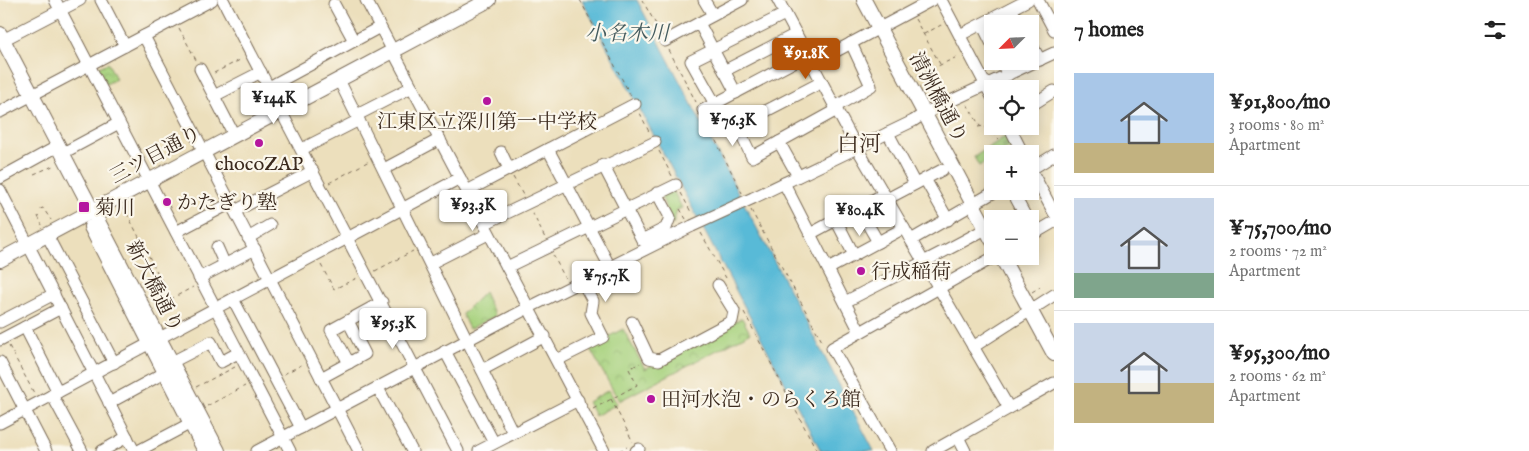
<!DOCTYPE html>
<meta charset="utf-8">
<style>
:root{--surface:#fff;--page:#f6f6f6;--text:#222;--muted:#767676;--line:#e0e0e0;--accent:#b45309}
body{margin:0;font-family:"IM FELL English","Noto Serif JP",serif;background:var(--page);color:var(--text);height:100vh;display:flex;flex-direction:column;font-size:19px;white-space:nowrap}
*{box-sizing:border-box;margin:0}
p{font-size:16px;color:var(--muted)}
.icon{flex:none;width:28px;height:28px;fill:none;stroke:currentColor;stroke-width:2;stroke-linecap:round;stroke-linejoin:round}
.map{position:relative;flex:1;overflow:hidden}
.details{display:flex;flex-direction:column;background:var(--surface);width:475px}
.details>*{flex:none}
.needle{width:32px;rotate:246deg}
.buttons{position:absolute;left:984px;top:15px;display:grid;gap:10px}
.buttons a{display:grid;place-items:center;width:55px;height:55px;border-radius:0px;background:var(--surface);box-shadow:0 2px 12px #0003;font-size:25px}
.price{position:absolute;translate:-50% -42px;padding:0 11px;border-radius:5px;background:#fff;color:#222;font-size:16px;line-height:32px;filter:drop-shadow(0 1px 2px #0008)}
.price::after{content:'';position:absolute;left:50%;top:30px;width:15px;height:11px;margin-left:-8px;background:inherit;clip-path:polygon(0 0,100% 0,50% 100%)}
.price.on{background:var(--accent);color:#fff}
ul{padding:0;list-style:none}
li{display:flex;align-items:center;gap:15px;height:125px;padding:0 20px}
li+li{border-top:1px solid var(--line)}
li span{display:grid;place-items:center;flex:none;width:140px;height:100px;border-radius:0px;color:#555}
li>.icon{margin-inline-start:auto}
span .icon{width:60px;height:60px;fill:#fffc;stroke-width:1}
li b{font-size:21px}
h2{display:flex;justify-content:space-between;align-items:center;height:60px;padding:0 20px;font-size:21px}
main{display:flex;flex:1;min-height:0}
.map>svg:first-child{display:block}
.cemetery{fill:url(#cemetery-stones);stroke:#717e4e}
.park{fill:url(#park-crowns);stroke:#717e4e}
.water{fill:#58bad7;stroke:#4a727a}
.lines{fill:none;stroke-linecap:round;stroke-linejoin:round}
.minor-casing{stroke:#796955;stroke-width:13}
.major-casing{stroke:#796955;stroke-width:16}
.path{stroke:#796955;stroke-width:1;stroke-dasharray:4 4;stroke-linecap:butt}
.minor{stroke:#fff;stroke-width:11}
.major{stroke:#fff;stroke-width:14}
.minor-bridge-casing{stroke:#796955;stroke-width:13;stroke-linecap:butt}
.minor-bridge{stroke:#fff;stroke-width:11}
.poi-dot{fill:#b5179e;stroke:#fbf7ec;stroke-width:2}
.labels{text-anchor:middle;stroke-width:4.5;stroke-linejoin:round;paint-order:stroke}
.street-label{font-size:20px;fill:#3b2a1e;stroke:#fbf7ec}
.poi-label{font-size:20px;fill:#3b2a1e;stroke:#fbf7ec;text-anchor:start}
.water-label{font-size:21px;font-style:italic;fill:#455c5f;stroke:#fbf7ec}
.quarter-label{font-size:22px;fill:#3b2a1e;stroke:#fbf7ec}
</style>
<main>
<div class="map">
<svg width="1054" height="451" viewBox="0 0 1054 451">
<defs>
<pattern id="cemetery-stones" width="16" height="16" patternUnits="userSpaceOnUse" patternTransform="scale(1.25)"><rect width="16" height="16" fill="#a7d27e"/><path d="M2 7V4a2 2 0 0 1 4 0v3zM10 15v-3a2 2 0 0 1 4 0v3z" fill="#91b46c"/></pattern>
<pattern id="park-crowns" width="20" height="18" patternUnits="userSpaceOnUse" patternTransform="scale(1.25)"><rect width="20" height="18" fill="#a7d27e"/><path d="M2 6a3 3 0 1 1 6 0M12 15a3 3 0 1 1 6 0" fill="none" stroke="#91b46c"/></pattern>
</defs>
<rect width="100%" height="100%" fill="#fbf7ec"/>
<filter id="ink" filterUnits="userSpaceOnUse"><feTurbulence type="fractalNoise" baseFrequency=".02" numOctaves="2"/><feDisplacementMap in="SourceGraphic" scale="10" xChannelSelector="R" yChannelSelector="G"/><feConvolveMatrix kernelMatrix="1 2 1 2 8 2 1 2 1" color-interpolation-filters="sRGB"/></filter>
<filter id="wash" filterUnits="userSpaceOnUse"><feTurbulence type="fractalNoise" baseFrequency=".0096" numOctaves="4" result="noise"/><feDisplacementMap in="SourceGraphic" scale="20" xChannelSelector="R" yChannelSelector="G"/><feGaussianBlur stdDeviation="1.12" result="paint"/><feColorMatrix in="noise" values="0 0 0 0 0 0 0 0 0 0 0 0 0 0 0 0 0 1.4 0 .05"/><feComposite in="paint" operator="in"/></filter>
<g filter="url(#wash)">
<rect width="100%" height="100%" fill="#ecdfbc"/>
<polygon class="cemetery" points="1006,136 1013,146 1000,154 992,154 992,158 979,166 974,157"/>
<g class="park">
<polygon points="108,63 116,79 106,84 97,68"/>
<polygon points="672,188 682,208 677,210 673,225 660,193"/>
<polygon points="484,292 495,316 469,329 462,314"/>
<polygon points="742,318 750,333 619,401 589,347 623,329 645,369"/>
<polygon points="609,390 617,404 595,416 588,402"/>
</g>
<polygon class="water" points="582,0 637,0 874,451 821,451"/>
</g>
<g filter="url(#ink)">
<g class="lines">
<defs>
<g id="minor">
<polyline points="55,0 290,451"/>
<polyline points="101,0 125,46"/>
<polyline points="223,0 458,451"/>
<polyline points="366,0 604,451"/>
<polyline points="704,0 713,15"/>
<polyline points="778,0 857,148 1009,408"/>
<polyline points="941,0 992,97"/>
<polyline points="1038,0 1054,30"/>
<polyline points="334,4 354,41"/>
<polyline points="1011,9 1020,24"/>
<polyline points="699,23 736,93"/>
<polyline points="982,24 992,44"/>
<polyline points="960,35 1028,0"/>
<polyline points="144,36 359,451"/>
<polyline points="3,40 80,0"/>
<polyline points="665,41 742,0"/>
<polyline points="1030,42 1040,60"/>
<polyline points="1001,61 1008,75"/>
<polyline points="812,64 932,0"/>
<polyline points="200,69 234,135"/>
<polyline points="724,71 796,34"/>
<polyline points="339,80 513,433"/>
<polyline points="822,82 737,126 752,157 837,110"/>
<polyline points="269,87 380,27"/>
<polyline points="214,96 261,72"/>
<polyline points="715,104 691,61 785,14"/>
<polyline points="1030,106 1054,91"/>
<polyline points="835,107 871,86 851,43"/>
<polyline points="703,110 807,55"/>
<polyline points="0,112 212,0"/>
<polyline points="357,115 412,87"/>
<polyline points="1009,126 1023,154"/>
<polyline points="888,133 915,184"/>
<polyline points="779,142 798,176"/>
<polyline points="302,149 359,120"/>
<polyline points="548,149 610,267"/>
<polyline points="501,152 509,169"/>
<polyline points="63,153 119,123"/>
<polyline points="603,165 642,240 646,238"/>
<polyline points="1030,168 1054,213"/>
<polyline points="384,169 440,139"/>
<polyline points="1030,170 1054,155"/>
<polyline points="0,178 51,150"/>
<polyline points="925,179 948,220"/>
<polyline points="784,183 860,332"/>
<polyline points="0,190 134,451"/>
<polyline points="467,191 635,104"/>
<polyline points="1012,191 1027,219"/>
<polyline points="753,198 913,121 925,113 1054,53"/>
<polyline points="887,199 942,170"/>
<polyline points="858,207 878,242"/>
<polyline points="235,211 313,171"/>
<polyline points="836,220 854,255"/>
<polyline points="484,224 655,142"/>
<polyline points="176,232 231,203"/>
<polyline points="810,234 884,194"/>
<polyline points="47,235 114,363"/>
<polyline points="1030,236 1054,222"/>
<polyline points="248,238 270,225"/>
<polyline points="911,240 996,191"/>
<polyline points="649,244 646,238 666,228 670,217 657,193"/>
<polyline points="217,247 225,265"/>
<polyline points="431,263 488,234"/>
<polyline points="507,267 676,185"/>
<polyline points="828,269 904,228"/>
<polyline points="199,278 255,249"/>
<polyline points="233,299 301,428"/>
<path d="M845,302c47,-25 95,-47 142,-74"/>
<polyline points="0,322 54,294"/>
<polyline points="632,322 649,358 659,360 732,321 734,311 718,285"/>
<polyline points="25,327 58,392"/>
<polyline points="0,340 61,308"/>
<polyline points="973,347 1054,295"/>
<polyline points="445,351 494,443"/>
<polyline points="557,360 603,337 591,313 593,301 582,281"/>
<polyline points="0,362 46,451"/>
<polyline points="172,362 211,342 221,362 238,353"/>
<polyline points="349,363 331,330 382,302"/>
<polyline points="482,370 545,336"/>
<polyline points="321,378 365,354 348,321"/>
<polyline points="378,388 412,451"/>
<polyline points="52,395 82,451"/>
<polyline points="109,403 164,373"/>
<polyline points="0,423 460,178"/>
<polyline points="958,437 965,451"/>
<polyline points="102,451 127,437"/>
<polyline points="138,451 191,423"/>
<polyline points="257,451 530,307 692,226"/>
<polyline points="479,451 578,400"/>
<polyline points="636,451 639,449"/>
<polyline points="890,451 832,348 996,256"/>
<polyline points="933,451 1054,383"/>
</g>
<g id="major">
<polyline points="864,0 992,240"/>
<polyline points="0,34 218,451"/>
<polyline points="91,227 205,451"/>
<polyline points="1001,256 1054,354"/>
<polyline points="0,260 489,0"/>
</g>
</defs>
<use href="#minor" class="minor-casing"/>
<use href="#major" class="major-casing"/>
<g class="path">
<polyline points="580,0 631,96"/>
<polyline points="642,0 661,33"/>
<polyline points="915,19 940,64"/>
<polyline points="179,28 196,60"/>
<polyline points="924,34 943,24"/>
<polyline points="669,50 696,102"/>
<polyline points="214,73 242,59"/>
<polyline points="917,76 959,56"/>
<polyline points="967,104 980,126"/>
<polyline points="640,113 650,134"/>
<polyline points="705,119 742,193"/>
<polyline points="978,127 984,126 999,139"/>
<polyline points="659,151 672,176"/>
<polyline points="34,174 53,166"/>
<polyline points="513,177 523,195"/>
<polyline points="329,183 369,161"/>
<polyline points="681,193 692,214"/>
<polyline points="123,206 171,299 193,287"/>
<polyline points="40,209 43,208 51,220"/>
<polyline points="680,209 686,219"/>
<polyline points="751,210 823,343"/>
<polyline points="532,212 545,238"/>
<polyline points="38,216 42,225"/>
<polyline points="701,233 726,278"/>
<polyline points="553,255 565,278"/>
<polyline points="321,265 334,289 357,278"/>
<polyline points="375,271 413,251"/>
<polyline points="1032,292 1040,287"/>
<polyline points="744,312 817,451"/>
<polyline points="9,346 34,393"/>
<polyline points="284,374 303,364"/>
<polyline points="196,387 235,367"/>
<polyline points="611,399 633,442"/>
<polyline points="207,406 245,386"/>
<polyline points="593,409 637,385 629,369 640,363"/>
<polyline points="619,451 627,447"/>
</g>
<use href="#minor" class="minor"/>
<use href="#major" class="major"/>
<defs>
<polyline id="minor-bridge" points="692,226 753,198"/>
</defs>
<use href="#minor-bridge" class="minor-bridge-casing"/>
<use href="#minor-bridge" class="minor-bridge"/>
</g>
</g>
<g class="poi-dot">
<circle cx="487" cy="101" r="5"/>
<circle cx="259" cy="143" r="5"/>
<circle cx="167" cy="202" r="5"/>
<rect x="78" y="201" width="12" height="12" rx="2.5"/>
<circle cx="861" cy="271" r="5"/>
<circle cx="651" cy="399" r="5"/>
</g>
<g class="labels">
<g class="street-label">
<text transform="translate(939 97) rotate(62)" y="7">清洲橋通り</text>
<text transform="translate(155 154) rotate(-28)" y="7">三ツ目通り</text>
<text transform="translate(155 286) rotate(63)" y="7">新大橋通り</text>
</g>
<g class="poi-label">
<text x="487" y="128" text-anchor="middle">江東区立深川第一中学校</text>
<text x="259" y="170" text-anchor="middle">chocoZAP</text>
<text x="177" y="209">かたぎり塾</text>
<text x="95" y="214">菊川</text>
<text x="871" y="278">行成稲荷</text>
<text x="661" y="406">田河水泡・のらくろ館</text>
</g>
<g class="water-label">
<text x="627" y="40">小名木川</text>
</g>
<g class="quarter-label">
<text x="859" y="151">白河</text>
</g>
</g>
</svg>
<div class="buttons">
<a><svg class="needle" viewBox="-14 -14 28 28"><path d="M0-13l5 13h-10z" fill="#e53935"/><path d="M0 13l5-13h-10z" fill="#767676"/></svg></a>
<a><svg class="icon" aria-label="locate" viewBox="0 0 24 24"><circle cx="12" cy="12" r="6"/><path d="M12 2v4M12 18v4M2 12h4M18 12h4"/></svg></a>
<a>+</a>
<a>−</a>
</div>
<b class="price on" style="left:806px;top:80px">¥91.8K</b>
<b class="price" style="left:274px;top:125px">¥144K</b>
<b class="price" style="left:733px;top:147px">¥76.3K</b>
<b class="price" style="left:473px;top:232px">¥93.3K</b>
<b class="price" style="left:860px;top:237px">¥80.4K</b>
<b class="price" style="left:606px;top:303px">¥75.7K</b>
<b class="price" style="left:393px;top:350px">¥95.3K</b>
</div>
<section class="details">
<h2>7 homes<svg class="icon" aria-label="filters" viewBox="0 0 24 24"><path d="M4 7h16M4 17h16"/><circle cx="9" cy="7" r="2"/><circle cx="15" cy="17" r="2"/></svg></h2>
<ul>
<li><span style="background:linear-gradient(#a9c7e8 70%,#c2b280 0)"><svg class="icon" aria-label="home" viewBox="0 0 24 24"><path d="M3 11l9-7 9 7M6 9v11h12V9"/></svg></span><div><b>¥91,800/mo</b><p>3 rooms · 80 m²</p><p>Apartment</p></div></li>
<li><span style="background:linear-gradient(#c9d6e8 75%,#7fa58c 0)"><svg class="icon" aria-label="home" viewBox="0 0 24 24"><path d="M3 11l9-7 9 7M6 9v11h12V9"/></svg></span><div><b>¥75,700/mo</b><p>2 rooms · 72 m²</p><p>Apartment</p></div></li>
<li><span style="background:linear-gradient(#c9d6e8 60%,#c2b280 0)"><svg class="icon" aria-label="home" viewBox="0 0 24 24"><path d="M3 11l9-7 9 7M6 9v11h12V9"/></svg></span><div><b>¥95,300/mo</b><p>2 rooms · 62 m²</p><p>Apartment</p></div></li>
</ul>
</section>
</main>
